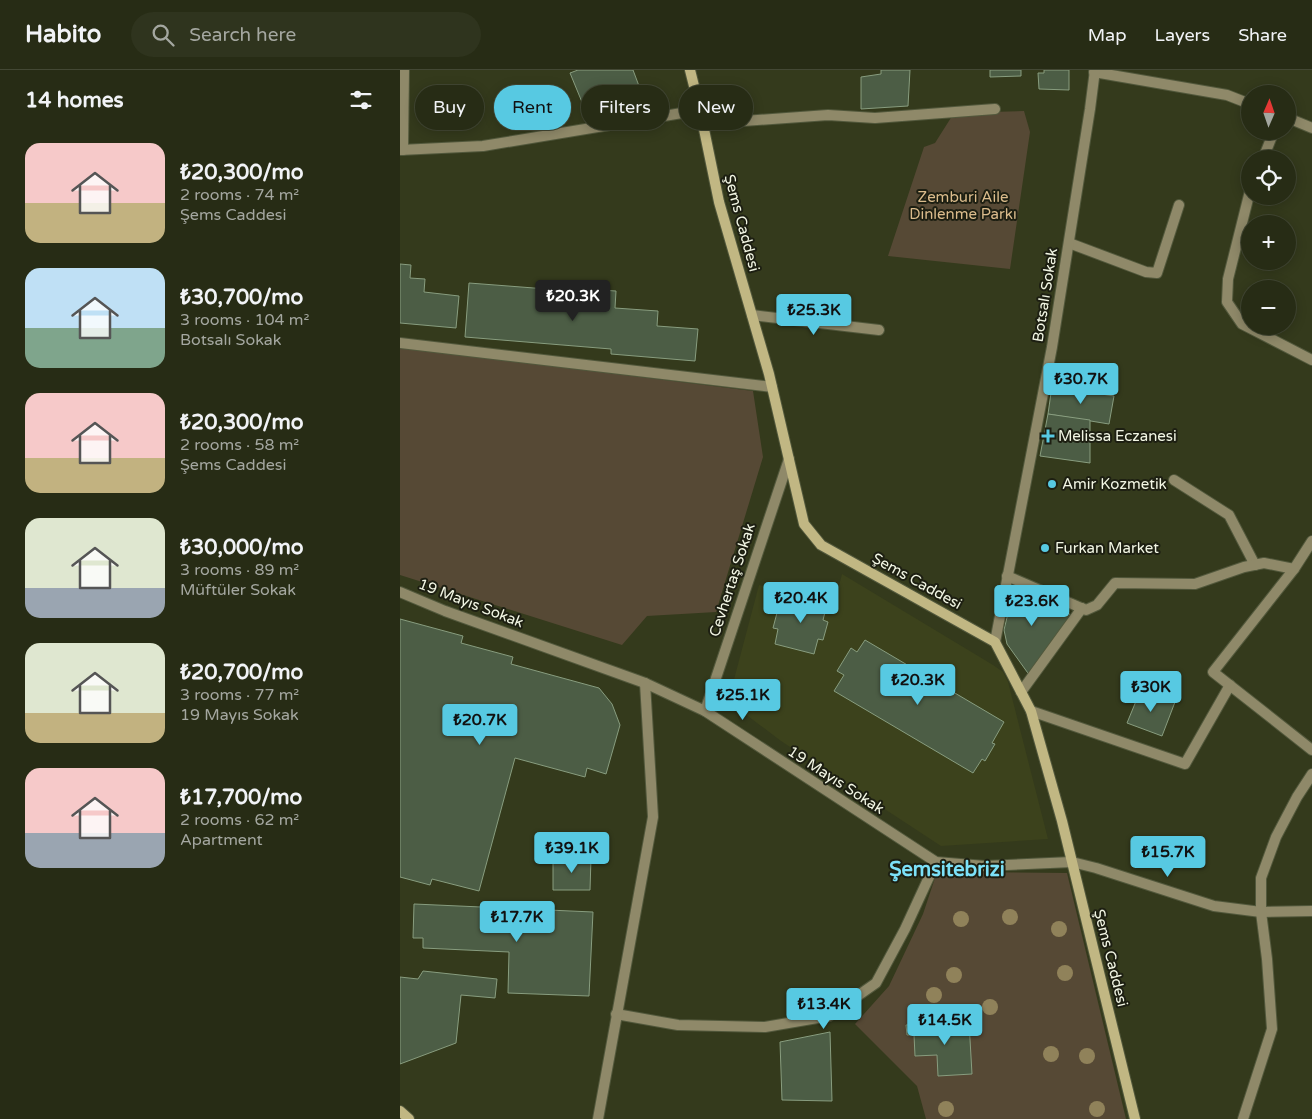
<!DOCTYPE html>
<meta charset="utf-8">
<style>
:root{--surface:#272c15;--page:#2f341e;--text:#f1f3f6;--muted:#a4a7a0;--line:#434834;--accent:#57c9e2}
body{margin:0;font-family:"Varela Round",sans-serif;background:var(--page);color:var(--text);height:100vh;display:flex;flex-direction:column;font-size:19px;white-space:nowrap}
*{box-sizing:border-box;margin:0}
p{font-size:16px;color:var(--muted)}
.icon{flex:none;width:28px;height:28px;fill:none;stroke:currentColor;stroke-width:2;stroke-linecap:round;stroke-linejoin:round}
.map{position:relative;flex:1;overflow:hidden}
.sheet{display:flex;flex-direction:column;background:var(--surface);width:400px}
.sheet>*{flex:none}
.guide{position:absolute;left:15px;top:15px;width:475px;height:45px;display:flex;gap:10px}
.needle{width:32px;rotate:2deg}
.controls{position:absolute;left:841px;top:15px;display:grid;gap:10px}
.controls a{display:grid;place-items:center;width:55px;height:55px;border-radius:50%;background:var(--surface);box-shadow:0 2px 12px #0003,0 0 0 1px var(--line);font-size:25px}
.price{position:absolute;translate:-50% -42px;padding:0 11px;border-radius:5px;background:var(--accent);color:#111;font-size:16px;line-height:32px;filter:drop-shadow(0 1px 2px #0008)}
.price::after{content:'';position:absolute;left:50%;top:30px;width:15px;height:11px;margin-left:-8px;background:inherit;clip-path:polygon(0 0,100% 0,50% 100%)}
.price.selected{background:#222;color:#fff}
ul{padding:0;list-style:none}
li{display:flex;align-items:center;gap:15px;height:125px;padding:0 25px}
li span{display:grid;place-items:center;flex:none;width:140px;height:100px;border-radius:15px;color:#555}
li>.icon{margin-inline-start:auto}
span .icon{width:60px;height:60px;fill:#fffc;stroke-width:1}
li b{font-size:21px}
h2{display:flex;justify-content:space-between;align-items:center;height:60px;padding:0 25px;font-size:21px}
.chip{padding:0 18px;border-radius:22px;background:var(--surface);box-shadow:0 2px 12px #0003,0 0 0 1px var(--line);font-size:18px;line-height:45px}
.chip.selected{background:var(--accent);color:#111}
header{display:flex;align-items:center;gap:30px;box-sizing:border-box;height:70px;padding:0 25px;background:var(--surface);border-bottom:1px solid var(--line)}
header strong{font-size:24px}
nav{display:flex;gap:28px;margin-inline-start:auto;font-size:18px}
.search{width:350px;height:45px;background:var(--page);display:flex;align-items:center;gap:12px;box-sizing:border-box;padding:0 18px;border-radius:28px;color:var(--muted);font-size:19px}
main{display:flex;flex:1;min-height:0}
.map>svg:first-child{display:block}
.built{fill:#3c421c}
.green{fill:#564935}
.building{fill:#4c5d45;stroke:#889d7f}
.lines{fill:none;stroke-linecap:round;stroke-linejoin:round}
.street-casing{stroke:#52583c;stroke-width:12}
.secondary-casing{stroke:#52583c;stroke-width:12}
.street{stroke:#8f8969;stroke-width:10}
.secondary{stroke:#c1b783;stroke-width:10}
.tree{fill:#90825a}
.poi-dot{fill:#57c9e2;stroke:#1d1f12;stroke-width:2}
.labels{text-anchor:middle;stroke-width:4;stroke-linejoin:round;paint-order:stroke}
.park-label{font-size:15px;fill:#dbbc8c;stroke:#1d1f12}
.street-label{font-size:15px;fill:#f2f6e4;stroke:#1d1f12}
.poi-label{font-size:15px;fill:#f2f6e4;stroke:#1d1f12;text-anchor:start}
.district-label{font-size:20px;font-weight:bold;fill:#7ce1f8;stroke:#1d1f12}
</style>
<header>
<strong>Habito</strong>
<div class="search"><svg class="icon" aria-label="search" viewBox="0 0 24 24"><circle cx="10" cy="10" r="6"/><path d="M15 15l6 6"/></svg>Search here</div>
<nav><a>Map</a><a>Layers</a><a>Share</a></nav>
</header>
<main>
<section class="sheet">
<h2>14 homes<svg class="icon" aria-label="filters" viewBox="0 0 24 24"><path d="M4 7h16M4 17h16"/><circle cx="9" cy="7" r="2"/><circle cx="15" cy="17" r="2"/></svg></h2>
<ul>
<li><span style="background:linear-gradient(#f6c9c9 60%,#c2b280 0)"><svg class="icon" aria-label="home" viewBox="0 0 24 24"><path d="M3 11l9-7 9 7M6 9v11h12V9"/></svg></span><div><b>₺20,300/mo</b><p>2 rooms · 74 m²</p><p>Şems Caddesi</p></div></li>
<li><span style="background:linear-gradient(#bfe0f5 60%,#7fa58c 0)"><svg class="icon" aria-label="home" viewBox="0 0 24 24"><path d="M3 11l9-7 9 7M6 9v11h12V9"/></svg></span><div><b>₺30,700/mo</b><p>3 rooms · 104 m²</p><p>Botsalı Sokak</p></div></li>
<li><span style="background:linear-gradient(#f6c9c9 65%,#c2b280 0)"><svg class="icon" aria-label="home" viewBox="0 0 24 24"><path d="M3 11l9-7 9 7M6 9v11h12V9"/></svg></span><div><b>₺20,300/mo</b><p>2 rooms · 58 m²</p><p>Şems Caddesi</p></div></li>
<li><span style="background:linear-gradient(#dfe7d0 70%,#9aa5b1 0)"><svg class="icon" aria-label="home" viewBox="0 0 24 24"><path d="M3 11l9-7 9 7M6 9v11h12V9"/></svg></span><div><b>₺30,000/mo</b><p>3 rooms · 89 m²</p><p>Müftüler Sokak</p></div></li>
<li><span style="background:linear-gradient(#dfe7d0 70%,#c2b280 0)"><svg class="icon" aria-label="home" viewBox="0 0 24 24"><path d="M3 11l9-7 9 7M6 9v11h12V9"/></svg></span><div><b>₺20,700/mo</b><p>3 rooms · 77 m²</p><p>19 Mayıs Sokak</p></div></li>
<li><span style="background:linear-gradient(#f6c9c9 65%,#9aa5b1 0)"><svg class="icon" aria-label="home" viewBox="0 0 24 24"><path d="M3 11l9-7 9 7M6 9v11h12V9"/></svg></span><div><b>₺17,700/mo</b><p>2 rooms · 62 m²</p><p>Apartment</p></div></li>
</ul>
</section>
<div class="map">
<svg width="912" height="1049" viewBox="0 0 912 1049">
<rect width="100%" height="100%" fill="#343a1c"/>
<polygon class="built" points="442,504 593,595 603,602 608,612 648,769 541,776 381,671 344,643 332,627 332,617 359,515 434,535"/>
<g class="green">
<polygon points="624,41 630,62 610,199 488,186 524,77 535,73 554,43"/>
<polygon points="0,277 353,321 363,387 316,542 247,546 222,575 0,505"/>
<polygon points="537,802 667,803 726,1049 526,1049 517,1016 455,954 489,916 523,844"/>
</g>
<g class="building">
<polygon points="178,0 233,0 239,16 184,37 170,3"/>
<polygon points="481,0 510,0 508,36 461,39 461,7 481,4"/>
<polygon points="590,0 621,0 621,6 590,7"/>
<polygon points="644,0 669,0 669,20 639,19 638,3 644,3"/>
<polygon points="0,194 11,195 10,208 25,209 24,222 59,226 56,258 0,253"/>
<polygon points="69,213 147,219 146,226 169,228 170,218 216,221 215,238 258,241 257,256 298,259 295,291 211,284 211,279 65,267"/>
<polygon points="652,316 714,326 709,354 648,344"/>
<polygon points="648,344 690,350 690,393 640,386"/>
<polygon points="622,516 671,545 630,606 607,574 604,560 614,518"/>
<polygon points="388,524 427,534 423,550 428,552 423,570 418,569 414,584 375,574 378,559 373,558 378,539 383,541"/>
<polygon points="0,549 63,566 61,573 113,587 111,594 199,618 212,634 220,655 206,704 187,698 185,707 115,688 79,821 32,809 30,815 0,807"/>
<polygon points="465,570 604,652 592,673 595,674 585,691 582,689 573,703 434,621 444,605 437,601 451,578 457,582"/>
<polygon points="741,619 775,632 762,666 727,653"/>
<polygon points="153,788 191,788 190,820 153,820"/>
<polygon points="14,834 193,842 189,926 108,923 109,882 23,878 23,868 13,868"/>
<polygon points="23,901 97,909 95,928 61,925 56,973 0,994 0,907 18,909"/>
<polygon points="569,952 572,1004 538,1006 537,985 515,986 514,965 507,965 506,955"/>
<polygon points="430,962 432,1031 382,1030 380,972"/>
</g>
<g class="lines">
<defs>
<g id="street">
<polyline points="694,2 827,25 850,34"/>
<polyline points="888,48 912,58"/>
<polyline points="303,54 428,45 475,48 595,39"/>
<polyline points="0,80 83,76 300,40"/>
<polyline points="3,80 4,0"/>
<polyline points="863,89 874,61"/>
<polyline points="850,121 828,209 827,232 842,254 912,290"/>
<polyline points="669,173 746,202 757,203 779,135"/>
<polyline points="352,245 479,260"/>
<polyline points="0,273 372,317"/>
<polyline points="774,410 829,445 855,495"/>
<polyline points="912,471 894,499 813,602 912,680"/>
<polyline points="607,506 686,540 697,535 715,513 795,514 844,497 864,493 894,499"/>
<polyline points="0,522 45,541 245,613 305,641 536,792 585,796 672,792 696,798 814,836 861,842 912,841"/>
<polyline points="595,572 652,277 690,39 695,0"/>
<polyline points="621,622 682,538"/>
<polyline points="305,641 389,389"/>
<polyline points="631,641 785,694 830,615"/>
<polyline points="216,944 278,955 365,957 429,946 476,913 505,859 536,792"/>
<polyline points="198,1049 253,747 245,613"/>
<polyline points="843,1049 872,959 867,889 861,842 861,808 876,767 897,727 912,704"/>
</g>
<g id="secondary">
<polyline points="290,0 300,40 319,132 369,304 404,454 421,475 595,572 631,641 662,751 735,1049"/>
<polyline points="0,1041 9,1049"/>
</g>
</defs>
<use href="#street" class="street-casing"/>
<use href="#secondary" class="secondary-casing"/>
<use href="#street" class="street"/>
<use href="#secondary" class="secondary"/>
</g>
<g class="tree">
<circle cx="610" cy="847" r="8"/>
<circle cx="561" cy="849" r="8"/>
<circle cx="659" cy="859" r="8"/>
<circle cx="665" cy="903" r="8"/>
<circle cx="554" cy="905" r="8"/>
<circle cx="534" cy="925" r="8"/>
<circle cx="590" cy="937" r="8"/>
<circle cx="651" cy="984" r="8"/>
<circle cx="687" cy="986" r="8"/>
<circle cx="546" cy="1039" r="8"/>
<circle cx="697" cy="1039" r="8"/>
</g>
<g class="poi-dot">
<path d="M645.5 358.5h5v5h5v5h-5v5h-5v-5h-5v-5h5z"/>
<circle cx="652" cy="414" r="5"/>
<circle cx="645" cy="478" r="5"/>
</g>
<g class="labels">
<g class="park-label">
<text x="563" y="132">Zemburi Aile<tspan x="563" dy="17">Dinlenme Parkı</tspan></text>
</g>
<g class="street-label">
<text transform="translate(342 153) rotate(75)" y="5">Şems Caddesi</text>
<text transform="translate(645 225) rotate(-81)" y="5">Botsalı Sokak</text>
<text transform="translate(332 510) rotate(-72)" y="5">Cevhertaş Sokak</text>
<text transform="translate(517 511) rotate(29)" y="5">Şems Caddesi</text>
<text transform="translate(71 533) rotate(21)" y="5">19 Mayıs Sokak</text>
<text transform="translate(436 710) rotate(33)" y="5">19 Mayıs Sokak</text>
<text transform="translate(711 888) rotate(76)" y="5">Şems Caddesi</text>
</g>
<g class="poi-label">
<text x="658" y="371">Melissa Eczanesi</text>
<text x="662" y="419">Amir Kozmetik</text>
<text x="655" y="483">Furkan Market</text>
</g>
<g class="district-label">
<text x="547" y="806">Şemsitebrizi</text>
</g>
</g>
</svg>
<div class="controls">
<a><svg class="needle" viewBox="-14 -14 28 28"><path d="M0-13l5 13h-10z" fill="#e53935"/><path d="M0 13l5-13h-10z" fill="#a4a7a0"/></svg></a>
<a><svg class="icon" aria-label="locate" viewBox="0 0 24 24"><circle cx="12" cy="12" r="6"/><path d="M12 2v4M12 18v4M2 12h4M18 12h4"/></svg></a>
<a>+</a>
<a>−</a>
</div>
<b class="price selected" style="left:173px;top:252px">₺20.3K</b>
<b class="price" style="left:414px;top:266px">₺25.3K</b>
<b class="price" style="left:681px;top:335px">₺30.7K</b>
<b class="price" style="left:401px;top:554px">₺20.4K</b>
<b class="price" style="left:632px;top:557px">₺23.6K</b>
<b class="price" style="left:518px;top:636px">₺20.3K</b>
<b class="price" style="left:751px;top:643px">₺30K</b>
<b class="price" style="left:343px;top:651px">₺25.1K</b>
<b class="price" style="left:80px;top:676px">₺20.7K</b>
<b class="price" style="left:172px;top:804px">₺39.1K</b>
<b class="price" style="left:768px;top:808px">₺15.7K</b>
<b class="price" style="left:117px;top:873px">₺17.7K</b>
<b class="price" style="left:424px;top:960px">₺13.4K</b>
<b class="price" style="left:545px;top:976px">₺14.5K</b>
<div class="guide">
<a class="chip">Buy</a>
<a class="chip selected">Rent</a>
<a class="chip">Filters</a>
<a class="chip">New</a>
</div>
</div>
</main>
